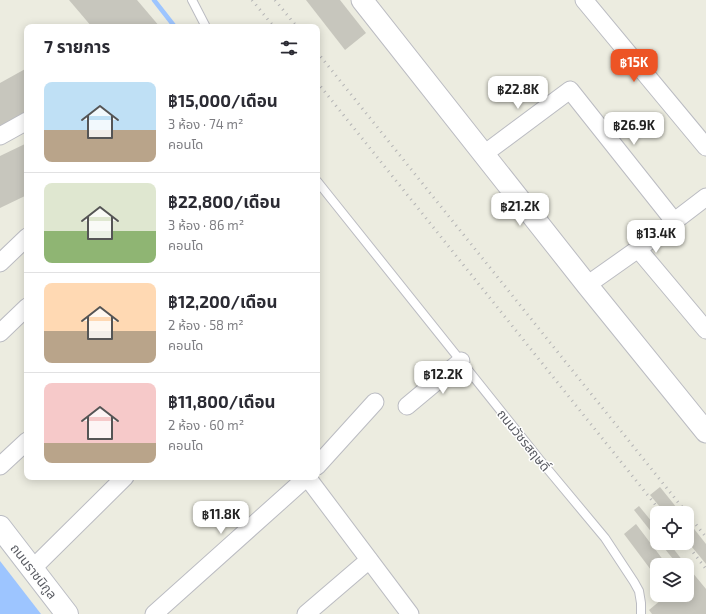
<!DOCTYPE html>
<html lang="th">
<meta charset="utf-8">
<style>
:root{--surface:#fff;--page:#f7f7f7;--text:#2b2b33;--muted:#7c7c81;--line:#e1e1e2;--accent:#ed5425}
body{margin:0;font-family:"Exo 2","Noto Sans Thai",sans-serif;background:var(--page);color:var(--text);height:100vh;display:flex;flex-direction:column;font-size:15px;white-space:nowrap}
*{box-sizing:border-box;margin:0}
p{font-size:13px;color:var(--muted)}
.icon{flex:none;width:22px;height:22px;fill:none;stroke:currentColor;stroke-width:2;stroke-linecap:round;stroke-linejoin:round}
.map{position:relative;flex:1;overflow:hidden}
.details{position:absolute;left:24px;top:24px;width:296px;height:456px;display:flex;flex-direction:column;background:var(--surface);border-radius:8px;box-shadow:0 2px 10px #0003}
.details>*{flex:none}
.controls{position:absolute;left:650px;top:506px;display:grid;gap:8px}
.controls a{display:grid;place-items:center;width:44px;height:44px;border-radius:8px;background:var(--surface);box-shadow:0 2px 10px #0003;font-size:20px}
.price{position:absolute;translate:-50% -34px;padding:0 9px;border-radius:8px;background:#fff;color:#222;font-size:13px;line-height:26px;filter:drop-shadow(0 1px 2px #0008)}
.price::after{content:'';position:absolute;left:50%;top:24px;width:12px;height:9px;margin-left:-6px;background:inherit;clip-path:polygon(0 0,100% 0,50% 100%)}
.price.active{background:var(--accent);color:#fff}
ul{padding:0;list-style:none}
li{display:flex;align-items:center;gap:12px;height:100px;padding:0 20px}
li+li{border-top:1px solid var(--line)}
li span{display:grid;place-items:center;flex:none;width:112px;height:80px;border-radius:8px;color:#555}
li>.icon{margin-inline-start:auto}
span .icon{width:48px;height:48px;fill:#fffc;stroke-width:1}
li b{font-size:17px}
h2{display:flex;justify-content:space-between;align-items:center;height:48px;padding:0 20px;font-size:17px}
.map>svg:first-child{display:block}
.water{fill:#9dc5ff}
.lines{fill:none;stroke-linecap:round;stroke-linejoin:round}
.stream{stroke:#9dc5ff;stroke-width:4.5}
.building{fill:#c7c6bd}
.service-casing{stroke:#bbbcc2;stroke-width:10}
.minor-casing{stroke:#bbbcc2;stroke-width:19}
.tertiary-casing{stroke:#bbbcc2;stroke-width:23}
.secondary-casing{stroke:#bbbdc4;stroke-width:24}
.service{stroke:#fff;stroke-width:8}
.minor{stroke:#fff;stroke-width:17}
.tertiary{stroke:#fff;stroke-width:21}
.secondary{stroke:#fff;stroke-width:22}
.rail{stroke:#b4b4b5;stroke-width:3;stroke-dasharray:1 5;stroke-linecap:butt}
.labels{text-anchor:middle;stroke-width:3;stroke-linejoin:round;paint-order:stroke}
.street-label{font-size:13px;fill:#595b62;stroke:#fff}
</style>
<div class="map">
<svg width="706" height="614" viewBox="0 0 706 614">
<rect width="100%" height="100%" fill="#ecece0"/>
<polygon class="water" points="0,561 41,614 0,614"/>
<g class="lines">
<polyline class="stream" points="154,0 175,27"/>
</g>
<g class="building">
<polygon points="69,0 137,0 160,27 92,27"/>
<polygon points="306,0 340,0 366,33 345,50"/>
<polygon points="27,68 27,112 0,126 0,83"/>
<polygon points="27,143 27,195 0,208 0,156"/>
<polygon points="660,487 681,513 665,513 650,495"/>
<polygon points="639,506 657,528 657,539 634,510"/>
<polygon points="687,520 706,544 706,564 687,541"/>
<polygon points="636,524 667,565 657,565 657,578 624,534"/>
<polygon points="660,543 669,543 686,565 678,565"/>
<polygon points="687,566 706,589 706,614 652,614 649,610 667,595 687,595 687,579 688,578 687,576"/>
</g>
<g class="lines">
<defs>
<g id="service">
<polyline points="192,0 206,27"/>
<polyline points="317,181 540,460 605,538 634,582 639,591 641,603 641,614"/>
</g>
<g id="minor">
<polyline points="584,0 706,147"/>
<polyline points="0,136 27,121"/>
<polyline points="484,154 570,90 674,221"/>
<polyline points="638,249 706,330"/>
<polyline points="0,263 27,237"/>
<polyline points="587,285 638,249 706,197"/>
<polyline points="0,333 27,307"/>
<polyline points="407,406 461,361"/>
<polyline points="0,466 27,441"/>
<polyline points="317,466 375,402"/>
<polyline points="307,477 410,614"/>
<polyline points="32,569 125,477"/>
<polyline points="154,614 307,477"/>
<polyline points="306,614 369,560"/>
</g>
<polyline id="tertiary" points="362,0 587,285 706,432"/>
<polyline id="secondary" points="0,527 67,614"/>
</defs>
<use href="#service" class="service-casing"/>
<use href="#minor" class="minor-casing"/>
<use href="#tertiary" class="tertiary-casing"/>
<use href="#secondary" class="secondary-casing"/>
<use href="#service" class="service"/>
<use href="#minor" class="minor"/>
<use href="#tertiary" class="tertiary"/>
<use href="#secondary" class="secondary"/>
<g class="rail">
<polyline points="252,0 274,27"/>
<polyline points="275,0 297,27"/>
<polyline points="317,52 706,537"/>
<polyline points="317,82 662,513"/>
<polyline points="686,543 706,569"/>
</g>
</g>
<g class="labels">
<g class="street-label">
<text transform="translate(524 440) rotate(51)" y="5">ถนนวัชรสฤษดิ์</text>
<text transform="translate(34 571) rotate(52)" y="5">ถนนราชนิกูล</text>
</g>
</g>
</svg>
<div class="controls">
<a><svg class="icon" aria-label="locate" viewBox="0 0 24 24"><circle cx="12" cy="12" r="6"/><path d="M12 2v4M12 18v4M2 12h4M18 12h4"/></svg></a>
<a><svg class="icon" aria-label="layers" viewBox="0 0 24 24"><path d="M12 4l9 5-9 5-9-5zM3 14l9 5 9-5"/></svg></a>
</div>
<b class="price active" style="left:634px;top:83px">฿15K</b>
<b class="price" style="left:518px;top:110px">฿22.8K</b>
<b class="price" style="left:634px;top:146px">฿26.9K</b>
<b class="price" style="left:520px;top:227px">฿21.2K</b>
<b class="price" style="left:656px;top:254px">฿13.4K</b>
<b class="price" style="left:443px;top:395px">฿12.2K</b>
<b class="price" style="left:221px;top:535px">฿11.8K</b>
<section class="details">
<h2>7 รายการ<svg class="icon" aria-label="filters" viewBox="0 0 24 24"><path d="M4 7h16M4 17h16"/><circle cx="9" cy="7" r="2"/><circle cx="15" cy="17" r="2"/></svg></h2>
<ul>
<li><span style="background:linear-gradient(#bfe0f5 60%,#b9a48a 0)"><svg class="icon" aria-label="home" viewBox="0 0 24 24"><path d="M3 11l9-7 9 7M6 9v11h12V9"/></svg></span><div><b>฿15,000/เดือน</b><p>3 ห้อง · 74 m²</p><p>คอนโด</p></div></li>
<li><span style="background:linear-gradient(#dfe7d0 60%,#8fb573 0)"><svg class="icon" aria-label="home" viewBox="0 0 24 24"><path d="M3 11l9-7 9 7M6 9v11h12V9"/></svg></span><div><b>฿22,800/เดือน</b><p>3 ห้อง · 86 m²</p><p>คอนโด</p></div></li>
<li><span style="background:linear-gradient(#ffd9b3 60%,#b9a48a 0)"><svg class="icon" aria-label="home" viewBox="0 0 24 24"><path d="M3 11l9-7 9 7M6 9v11h12V9"/></svg></span><div><b>฿12,200/เดือน</b><p>2 ห้อง · 58 m²</p><p>คอนโด</p></div></li>
<li><span style="background:linear-gradient(#f6c9c9 75%,#b9a48a 0)"><svg class="icon" aria-label="home" viewBox="0 0 24 24"><path d="M3 11l9-7 9 7M6 9v11h12V9"/></svg></span><div><b>฿11,800/เดือน</b><p>2 ห้อง · 60 m²</p><p>คอนโด</p></div></li>
</ul>
</section>
</div>
